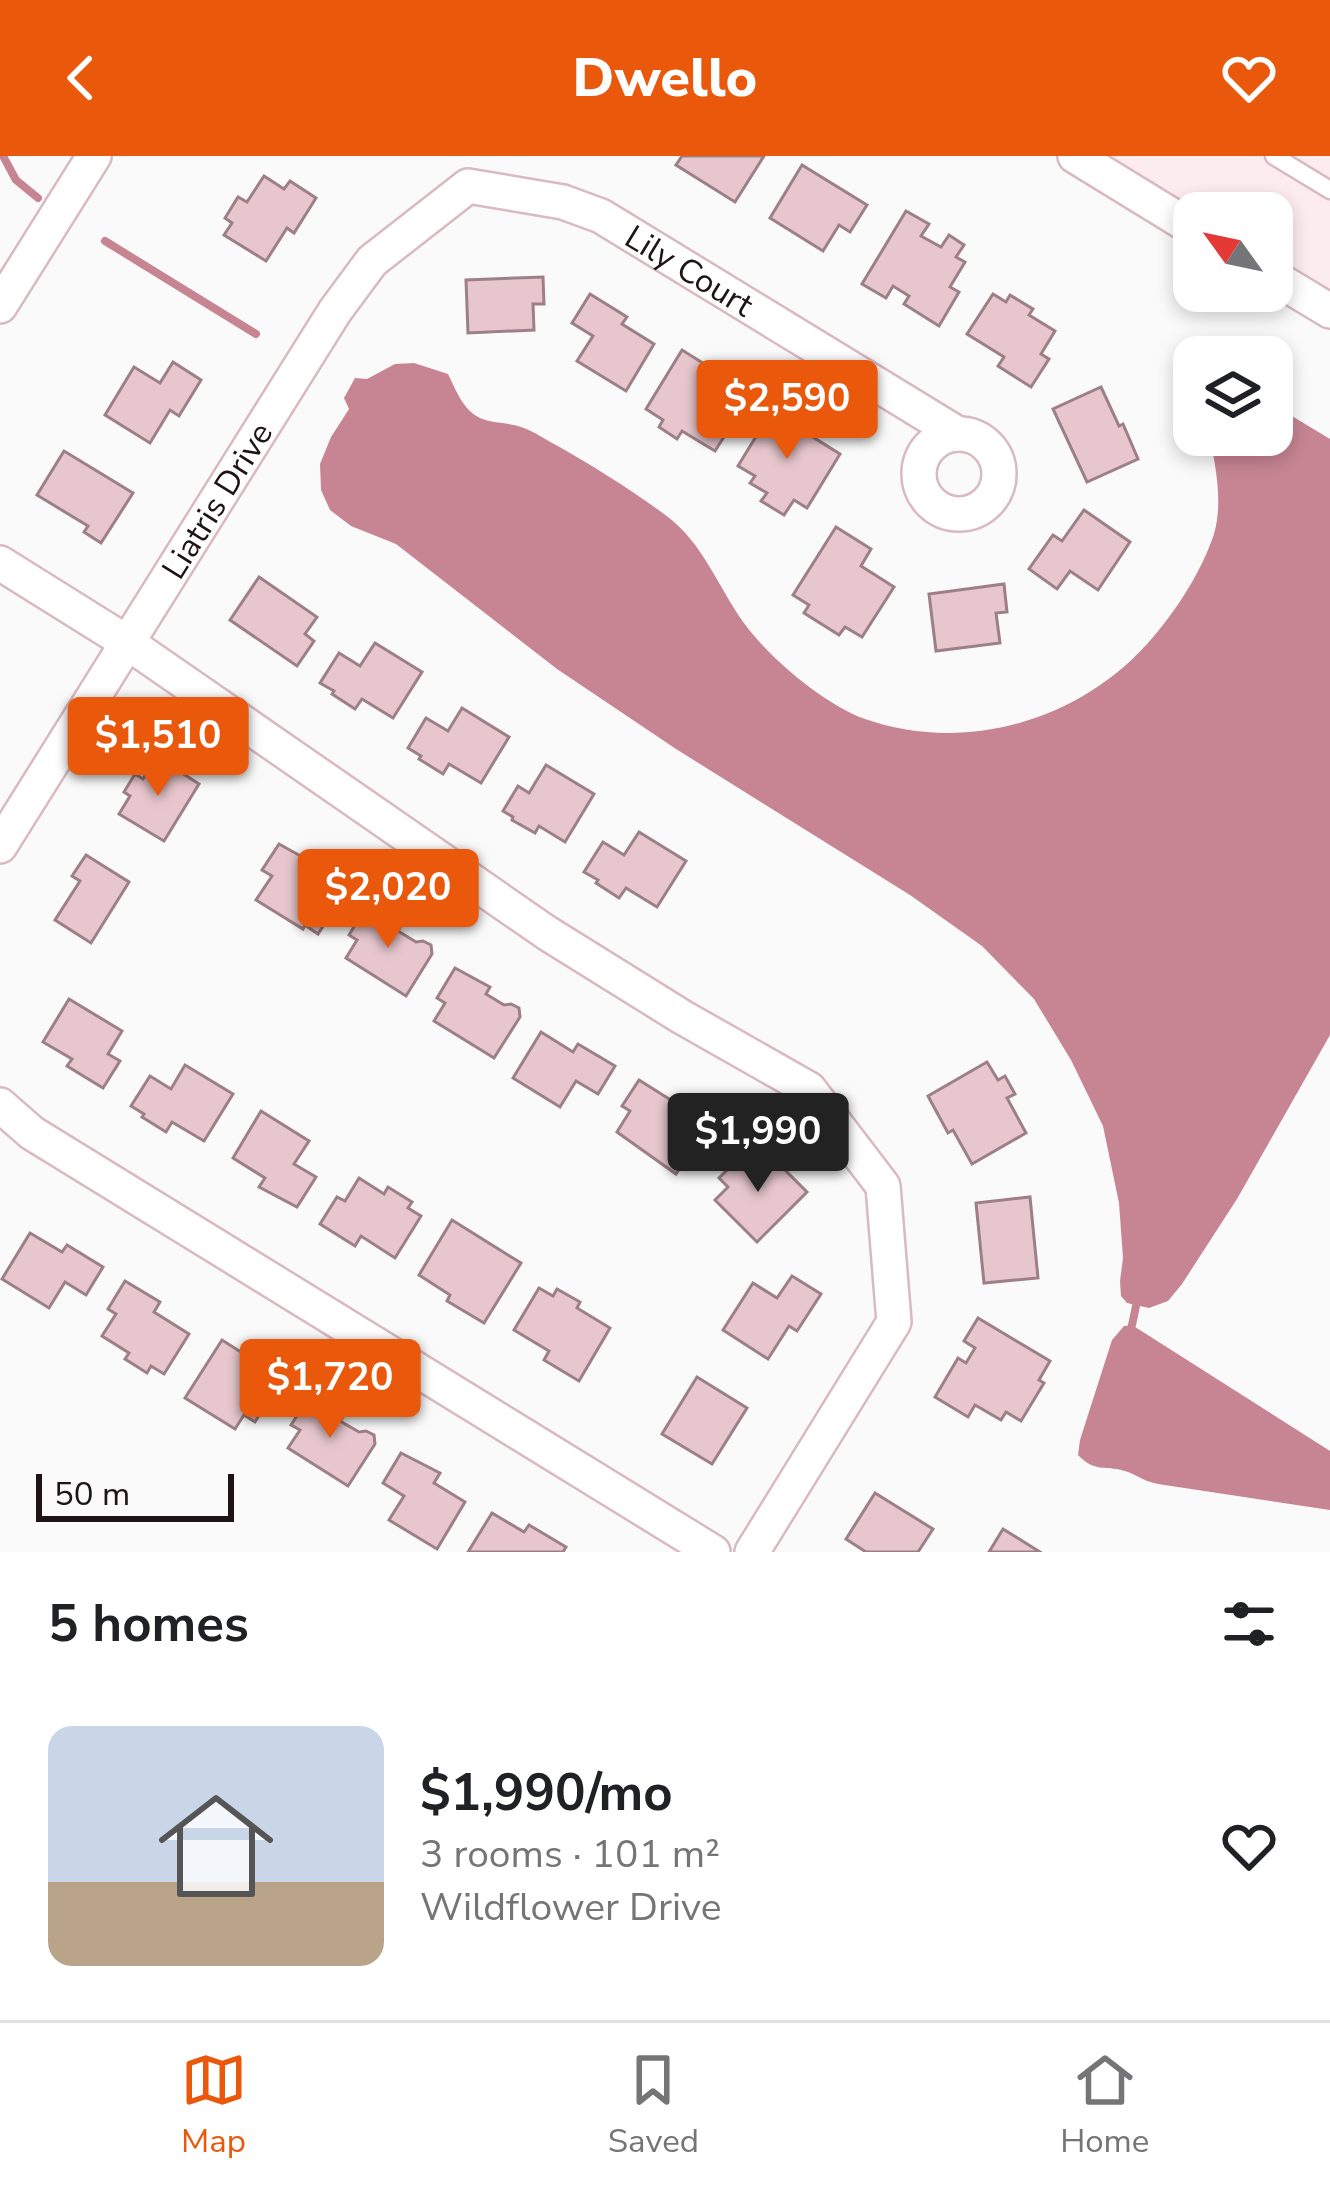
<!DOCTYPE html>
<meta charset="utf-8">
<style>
:root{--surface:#fff;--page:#f2f2f2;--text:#202124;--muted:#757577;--line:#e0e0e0;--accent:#ea580c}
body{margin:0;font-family:"Nunito Sans",sans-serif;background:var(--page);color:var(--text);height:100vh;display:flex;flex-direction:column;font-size:45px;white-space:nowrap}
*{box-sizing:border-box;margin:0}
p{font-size:39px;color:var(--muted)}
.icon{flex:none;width:66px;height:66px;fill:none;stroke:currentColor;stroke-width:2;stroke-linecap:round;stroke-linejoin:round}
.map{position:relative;height:1396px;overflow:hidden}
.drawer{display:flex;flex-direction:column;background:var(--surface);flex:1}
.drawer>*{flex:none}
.needle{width:78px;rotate:303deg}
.controls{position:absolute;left:1173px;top:36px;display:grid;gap:24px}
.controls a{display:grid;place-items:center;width:120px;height:120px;border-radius:24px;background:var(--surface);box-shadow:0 6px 18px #0003;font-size:60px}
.scale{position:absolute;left:36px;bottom:30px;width:198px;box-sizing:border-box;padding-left:12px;border:6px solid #1e1315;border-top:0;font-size:33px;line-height:42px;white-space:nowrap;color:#1e1315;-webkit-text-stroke:9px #fafafa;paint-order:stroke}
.price{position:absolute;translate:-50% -102px;padding:0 27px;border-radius:12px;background:var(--accent);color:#fff;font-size:39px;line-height:78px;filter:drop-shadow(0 3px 6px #0008)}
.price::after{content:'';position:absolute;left:50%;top:72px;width:36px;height:27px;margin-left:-18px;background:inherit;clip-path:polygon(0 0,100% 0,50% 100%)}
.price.current{background:#222;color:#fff}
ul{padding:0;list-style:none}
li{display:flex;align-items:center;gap:36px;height:300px;padding:0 48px}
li+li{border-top:3px solid var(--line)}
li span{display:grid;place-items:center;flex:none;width:336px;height:240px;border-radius:24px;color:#555}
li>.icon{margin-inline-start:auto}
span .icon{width:144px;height:144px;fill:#fffc;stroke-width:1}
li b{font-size:51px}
h2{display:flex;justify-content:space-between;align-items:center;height:144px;padding:0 48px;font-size:51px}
header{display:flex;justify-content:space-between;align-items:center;height:156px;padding:0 48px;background:var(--accent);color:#fff;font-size:54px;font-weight:800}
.dock{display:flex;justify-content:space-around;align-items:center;height:168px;border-top:3px solid var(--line);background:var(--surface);font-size:33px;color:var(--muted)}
.dock a{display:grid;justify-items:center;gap:6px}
.dock .current{color:var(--accent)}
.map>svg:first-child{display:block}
.built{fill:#fdecef}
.water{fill:#c78593}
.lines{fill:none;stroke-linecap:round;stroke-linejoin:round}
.stream{stroke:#c78593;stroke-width:8}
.building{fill:#e7c7cd;stroke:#9d8085;stroke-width:3}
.lane-casing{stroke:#d9bac0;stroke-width:21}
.street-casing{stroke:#d9bac0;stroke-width:38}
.lane{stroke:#fff;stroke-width:16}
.street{stroke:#fff;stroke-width:33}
.labels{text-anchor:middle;stroke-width:9;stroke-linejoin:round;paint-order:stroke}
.street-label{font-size:33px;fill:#1e1315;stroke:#fafafa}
</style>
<header><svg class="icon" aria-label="back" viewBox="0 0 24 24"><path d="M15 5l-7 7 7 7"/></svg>Dwello<svg class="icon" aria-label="heart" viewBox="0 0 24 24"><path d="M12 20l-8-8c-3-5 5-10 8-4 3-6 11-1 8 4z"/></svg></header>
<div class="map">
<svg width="1330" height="1396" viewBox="0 0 1330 1396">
<rect width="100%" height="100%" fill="#fafafa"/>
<polygon class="built" points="1109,0 1330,0 1330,139 1272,103 1272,57 1200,57"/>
<g class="water">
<path d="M414,207l34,11c8,16 15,36 32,44 13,6 30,4 44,10 11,4 22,12 32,17 37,21 74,44 108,69 42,30 55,78 86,117 27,33 75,73 115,88 103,36 220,0 289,-83 24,-28 48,-66 60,-102 9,-31 2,-68 -5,-99h63v-31l58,35v596l-93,164 -55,85 -14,17 -19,7 -22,-5 -6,-7 -1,-15 3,-23 -4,-55 -16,-77 -32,-66 -37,-61 -52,-53 -72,-51 -234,-146 -119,-80 -161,-125 -45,-18 -21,-16 -9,-20 -1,-26 11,-27 18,-28 -5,-11 11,-20 12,1 28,-15z"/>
<path d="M1132,1169l198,126v59l-172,-26c-12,-2 -20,-8 -30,-12 -22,-8 -32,2 -50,-17l2,-15 32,-100 12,-14z"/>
</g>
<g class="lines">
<g class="stream">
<polyline points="3,0 16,24 38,42"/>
<polyline points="105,85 256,178"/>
<polyline points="1132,1169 1136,1150"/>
</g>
</g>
<g class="building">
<polygon points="682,0 764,0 735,46 676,9"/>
<polygon points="802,9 867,49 850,76 839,69 823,95 770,62"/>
<polygon points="264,20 284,33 290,25 316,42 294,77 287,72 266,105 224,79 232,67 225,62 238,41 247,46"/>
<polygon points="906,55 929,68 921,80 941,91 949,79 964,89 956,101 965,106 950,131 959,136 939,170 904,148 909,140 893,130 886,142 862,128"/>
<polygon points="543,121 544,148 533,148 534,174 468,177 466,124"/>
<polygon points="590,138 627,161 622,168 654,188 626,235 577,205 593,180 572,167"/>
<polygon points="993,138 1006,146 1010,139 1033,153 1029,159 1055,175 1041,198 1049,203 1031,231 998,210 1004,201 967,178"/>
<polygon points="682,194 722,219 720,223 749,241 715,295 682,275 677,283 659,271 663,264 646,253"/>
<polygon points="173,206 201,224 179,260 170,254 150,287 105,259 134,211 160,227"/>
<polygon points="1101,231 1119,270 1123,268 1138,303 1087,326 1053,253"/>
<polygon points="774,251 811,274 808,278 840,298 807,352 794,344 784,359 761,345 767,337 750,327 755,320 738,310"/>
<polygon points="64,295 133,337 101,387 84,376 88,370 37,339"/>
<polygon points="1084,354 1130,386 1098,434 1070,415 1057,433 1029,413 1053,379 1062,385"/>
<polygon points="836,371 871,393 861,410 894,431 862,481 845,471 839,479 804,457 809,449 793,439"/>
<polygon points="259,421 317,461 305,478 314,485 297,510 230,464"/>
<polygon points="1004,428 1007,456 996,457 1000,487 936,495 929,438"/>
<polygon points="375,487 422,516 393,562 362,543 355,553 332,538 334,535 320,527 339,497 360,510"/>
<polygon points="462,552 509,581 481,627 449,608 443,618 419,603 421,600 408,592 426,562 448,575"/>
<polygon points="157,601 199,628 164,685 119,658 130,640 124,636 135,618 143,623"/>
<polygon points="546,609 594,638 565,686 539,670 535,677 512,664 513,661 503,655 518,630 529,637"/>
<polygon points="639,676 686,705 657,751 626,732 619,742 596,727 598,724 584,716 603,686 624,699"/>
<polygon points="279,688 315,708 307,719 316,724 318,721 330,728 327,735 340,743 318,778 305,769 303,773 256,744 272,720 262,714"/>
<polygon points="86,699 129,726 91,787 55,764 80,725 72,720"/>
<polygon points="367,749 402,768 398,775 416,786 423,785 431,789 432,798 406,840 346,802 357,784 349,779"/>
<polygon points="455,812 490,831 486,838 504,849 511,848 519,852 520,861 494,902 434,865 445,847 437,842"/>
<polygon points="69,843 122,875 108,898 120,905 103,932 67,910 72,903 43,886"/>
<polygon points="541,876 573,896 578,888 615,910 598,938 576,925 560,951 513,922"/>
<polygon points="987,906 998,924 1005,920 1015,938 1007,942 1026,977 972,1008 953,974 948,977 928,940"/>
<polygon points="185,909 233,938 204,985 172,966 166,976 142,961 144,958 131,950 150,920 171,933"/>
<polygon points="639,924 674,946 670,954 703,975 676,1018 617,976 630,955 622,950"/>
<polygon points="261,955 309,985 294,1008 316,1021 297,1051 259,1031 265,1022 233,1002"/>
<polygon points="746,995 767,1016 777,1006 807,1036 757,1086 715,1044 728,1031 719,1022"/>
<polygon points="359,1022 384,1038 388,1031 412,1046 408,1052 421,1060 395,1102 361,1080 355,1090 320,1068 337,1041 345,1045"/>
<polygon points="1030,1041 1038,1122 984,1127 976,1047"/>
<polygon points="452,1064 521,1107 484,1167 447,1145 450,1139 419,1119"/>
<polygon points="30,1077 62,1096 67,1089 103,1111 86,1139 65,1126 49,1152 2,1123"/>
<polygon points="792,1120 821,1138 797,1175 789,1170 768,1203 723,1174 753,1127 777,1142"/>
<polygon points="125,1125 160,1146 154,1156 189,1178 164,1218 151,1210 147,1217 125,1203 129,1197 102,1180 116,1158 108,1153"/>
<polygon points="539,1132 553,1140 557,1133 580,1146 577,1152 610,1172 579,1225 544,1204 549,1195 514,1174"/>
<polygon points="978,1162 1050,1205 1039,1224 1044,1227 1021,1265 1006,1256 1001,1264 975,1249 968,1261 935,1241 958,1202 966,1207 975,1192 964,1185"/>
<polygon points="222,1184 258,1207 251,1218 275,1233 255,1266 244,1259 235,1273 185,1242"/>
<polygon points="697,1221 747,1252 712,1308 662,1278"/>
<polygon points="310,1240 345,1258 340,1265 359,1276 366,1275 374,1279 375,1288 348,1330 288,1292 300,1274 291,1269"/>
<polygon points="401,1297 440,1317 434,1327 465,1346 437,1393 389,1364 404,1340 383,1327"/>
<polygon points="875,1337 933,1373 918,1396 866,1396 846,1383"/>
<polygon points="492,1357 524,1376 529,1369 566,1391 563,1396 468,1396"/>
<polygon points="1003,1373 1040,1396 989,1396"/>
</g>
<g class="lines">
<defs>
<polyline id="lane" points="1274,0 1330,34"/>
<g id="street">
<polyline points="1075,0 1194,73"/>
<polyline points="1272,120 1330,155"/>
<polyline points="0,150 94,0"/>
<circle cx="959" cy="318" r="40"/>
<polyline points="0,407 128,487 547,777 682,861 809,933 883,1030 894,1166 752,1396"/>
<path id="s1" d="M0,690l335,-535 37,-50 96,-75 95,16 38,14 357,218"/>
<polyline points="0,949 32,977 713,1396"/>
</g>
</defs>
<use href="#lane" class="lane-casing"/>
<use href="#street" class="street-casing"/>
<use href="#lane" class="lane"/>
<use href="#street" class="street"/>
</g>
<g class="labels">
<g class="street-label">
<text dy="12" stroke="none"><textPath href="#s1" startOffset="1056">Lily Court</textPath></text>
<text dy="12" stroke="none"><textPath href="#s1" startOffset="408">Liatris Drive</textPath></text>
</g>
</g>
</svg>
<div class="controls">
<a><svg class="needle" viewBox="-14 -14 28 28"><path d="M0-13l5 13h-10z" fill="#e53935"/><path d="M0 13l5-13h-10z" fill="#757577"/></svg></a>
<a><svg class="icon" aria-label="layers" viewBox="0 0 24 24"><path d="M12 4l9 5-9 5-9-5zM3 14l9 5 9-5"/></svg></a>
</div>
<div class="scale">50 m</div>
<b class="price" style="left:787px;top:306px">$2,590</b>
<b class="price" style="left:158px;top:643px">$1,510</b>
<b class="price" style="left:388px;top:795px">$2,020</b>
<b class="price current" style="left:758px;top:1039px">$1,990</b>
<b class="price" style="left:330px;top:1285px">$1,720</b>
</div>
<section class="drawer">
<h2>5 homes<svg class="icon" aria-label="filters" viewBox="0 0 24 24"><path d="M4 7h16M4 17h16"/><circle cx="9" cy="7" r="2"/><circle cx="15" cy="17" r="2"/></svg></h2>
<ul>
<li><span style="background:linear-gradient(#c9d6e8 65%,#b9a48a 0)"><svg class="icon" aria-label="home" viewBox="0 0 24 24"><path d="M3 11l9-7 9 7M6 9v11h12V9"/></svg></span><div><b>$1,990/mo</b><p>3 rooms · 101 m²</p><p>Wildflower Drive</p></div><svg class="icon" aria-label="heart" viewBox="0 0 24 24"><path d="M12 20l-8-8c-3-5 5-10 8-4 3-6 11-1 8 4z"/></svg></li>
</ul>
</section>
<nav class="dock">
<a class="current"><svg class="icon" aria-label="map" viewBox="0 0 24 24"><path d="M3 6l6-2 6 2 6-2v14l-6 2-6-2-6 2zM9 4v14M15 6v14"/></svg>Map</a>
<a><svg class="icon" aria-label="saved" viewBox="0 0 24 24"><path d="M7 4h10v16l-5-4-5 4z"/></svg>Saved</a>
<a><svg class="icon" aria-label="home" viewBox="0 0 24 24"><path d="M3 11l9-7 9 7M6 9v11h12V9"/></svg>Home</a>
</nav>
